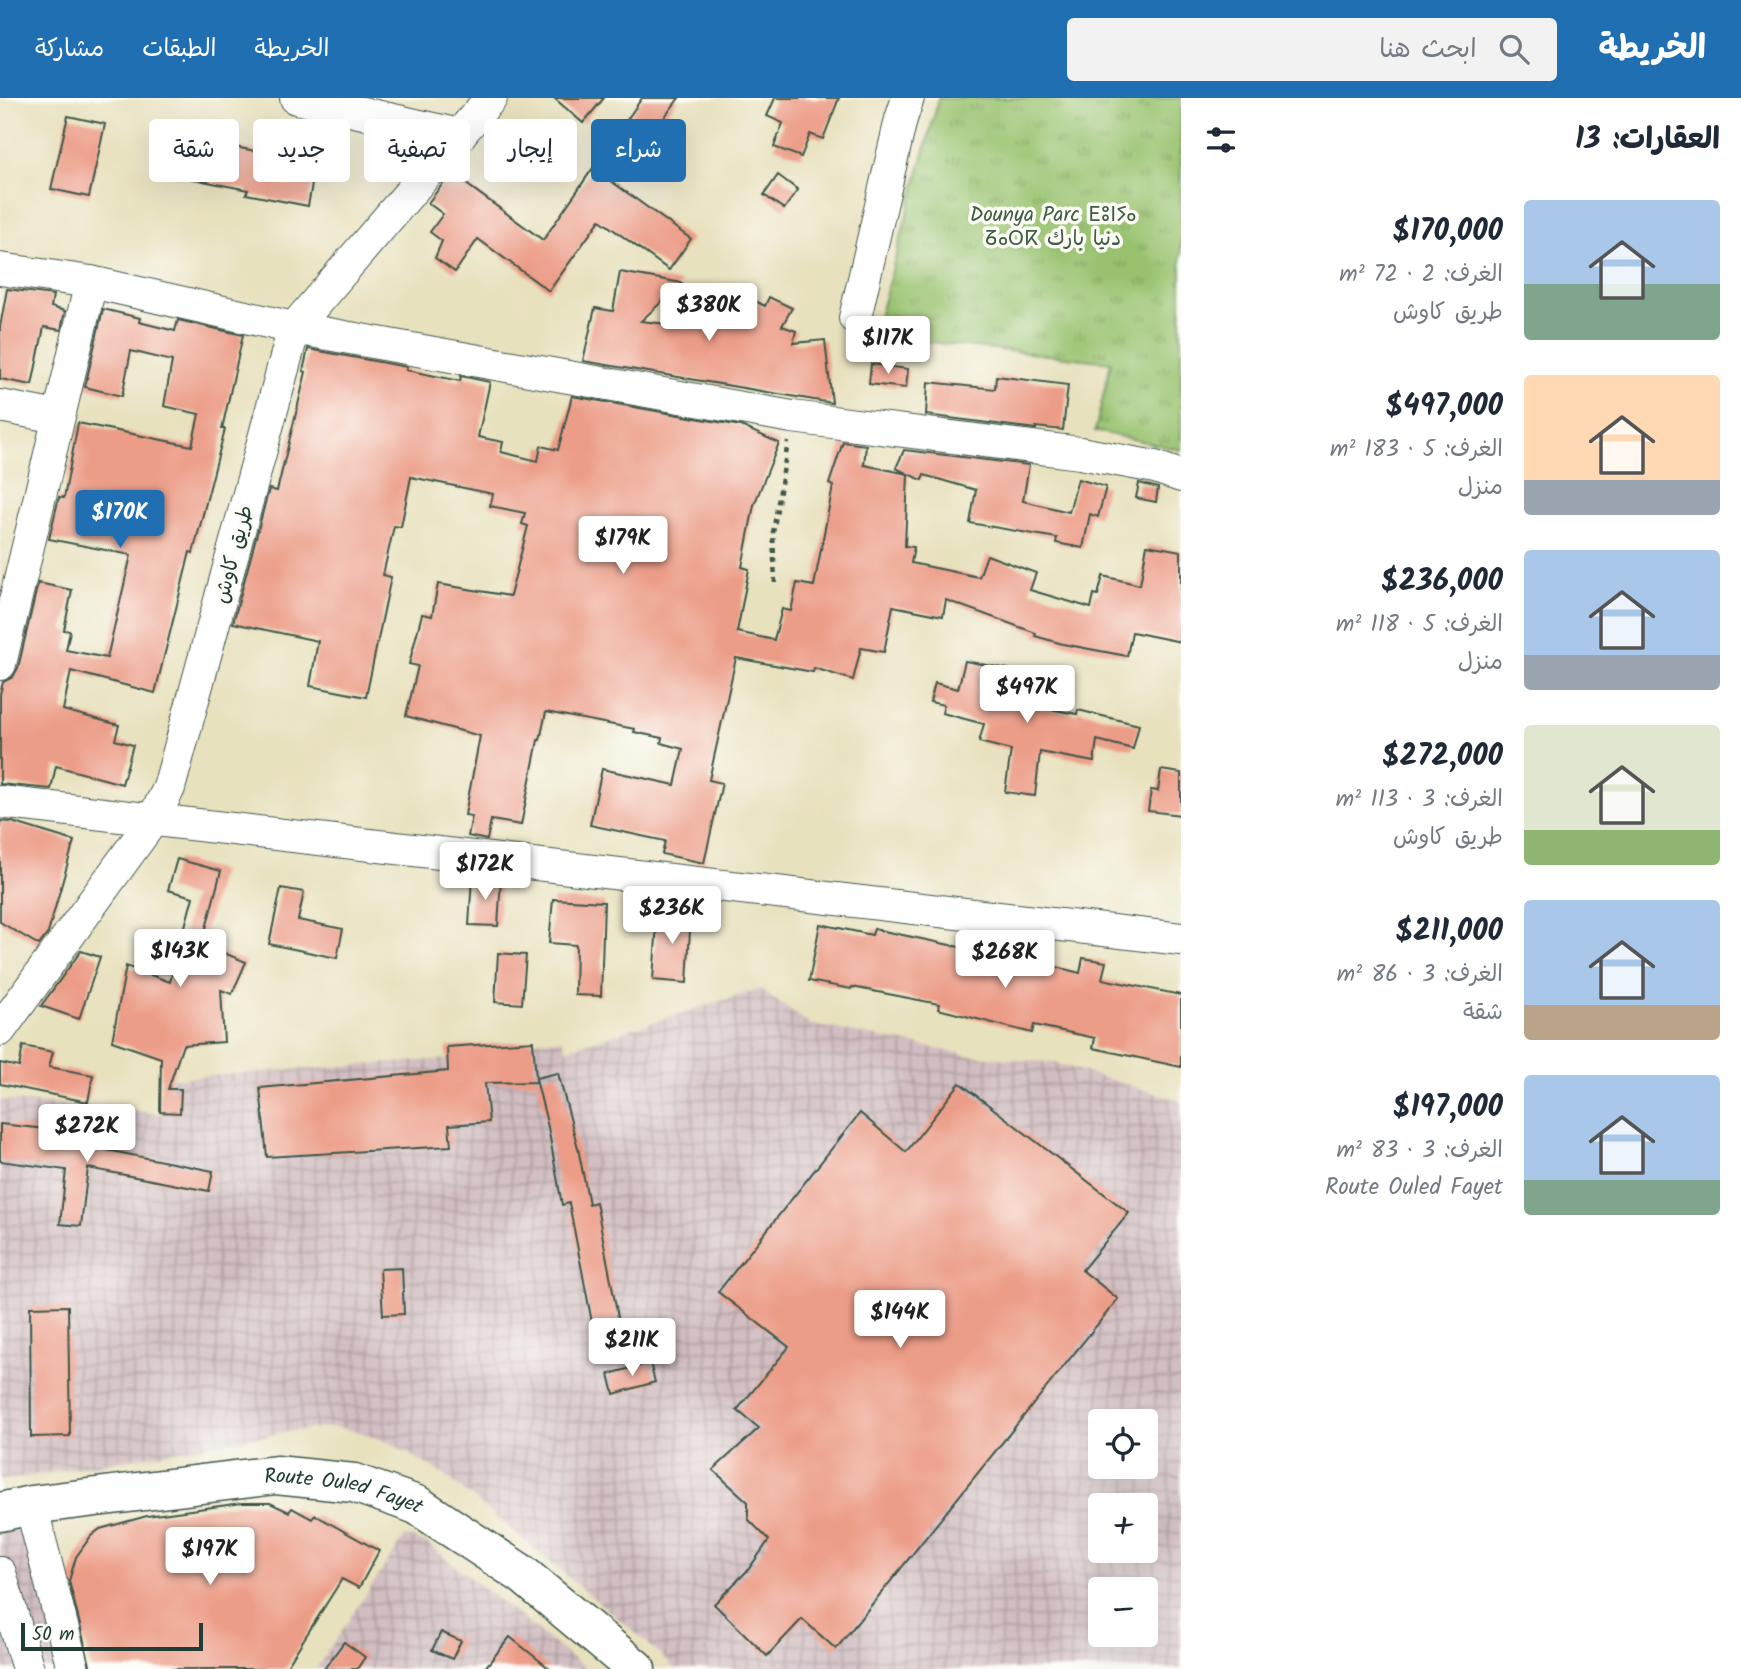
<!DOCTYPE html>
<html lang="ar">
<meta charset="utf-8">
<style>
:root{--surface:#fff;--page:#f2f2f3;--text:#1f2937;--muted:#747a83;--accent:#1f6fb2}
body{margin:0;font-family:Kalam,"Playpen Sans Arabic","Noto Sans Tifinagh",sans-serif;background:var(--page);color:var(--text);direction:rtl;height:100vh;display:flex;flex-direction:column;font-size:26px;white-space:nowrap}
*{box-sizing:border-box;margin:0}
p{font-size:23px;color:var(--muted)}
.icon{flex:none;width:38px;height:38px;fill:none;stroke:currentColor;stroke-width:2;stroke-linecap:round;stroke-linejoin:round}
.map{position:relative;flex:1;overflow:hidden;direction:ltr}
.side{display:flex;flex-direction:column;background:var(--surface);width:560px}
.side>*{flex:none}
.top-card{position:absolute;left:21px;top:21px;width:665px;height:63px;direction:rtl;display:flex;gap:14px}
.tools{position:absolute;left:1088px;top:1311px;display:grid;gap:14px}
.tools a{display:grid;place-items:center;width:70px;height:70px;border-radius:7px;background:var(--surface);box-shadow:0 7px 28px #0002;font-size:35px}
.scale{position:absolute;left:21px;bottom:18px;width:182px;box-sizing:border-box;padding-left:7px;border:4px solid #1f3d34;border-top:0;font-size:19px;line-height:24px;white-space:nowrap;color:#1f3d34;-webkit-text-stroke:5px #fdfcf7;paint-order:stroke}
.price{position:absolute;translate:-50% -60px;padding:0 16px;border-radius:7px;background:#fff;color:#222;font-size:23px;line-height:46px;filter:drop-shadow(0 2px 4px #0008)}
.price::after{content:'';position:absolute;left:50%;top:42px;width:21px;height:16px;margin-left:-10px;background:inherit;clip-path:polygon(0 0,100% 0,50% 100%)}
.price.on{background:var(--accent);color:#fff}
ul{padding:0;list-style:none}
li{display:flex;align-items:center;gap:21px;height:175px;padding:0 21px}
li span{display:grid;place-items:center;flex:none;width:196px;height:140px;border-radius:7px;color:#555}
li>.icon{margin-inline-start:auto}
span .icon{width:84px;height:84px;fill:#fffc;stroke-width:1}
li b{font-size:30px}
h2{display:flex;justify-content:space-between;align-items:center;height:84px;padding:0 21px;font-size:30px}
.chip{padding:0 24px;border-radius:7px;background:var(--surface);box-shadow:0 7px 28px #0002;font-size:24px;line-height:63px}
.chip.on{background:var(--accent);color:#fff}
header{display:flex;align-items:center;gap:42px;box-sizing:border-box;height:98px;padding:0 35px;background:var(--accent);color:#fff}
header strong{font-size:33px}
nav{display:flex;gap:38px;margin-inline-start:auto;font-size:24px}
.search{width:490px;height:63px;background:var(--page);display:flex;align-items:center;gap:18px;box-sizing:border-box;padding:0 24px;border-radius:7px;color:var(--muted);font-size:26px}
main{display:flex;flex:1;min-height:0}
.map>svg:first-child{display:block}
.industrial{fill:url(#industrial-grid);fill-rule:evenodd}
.park{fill:url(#park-tufts);stroke:#5c8051;stroke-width:2}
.building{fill:#ec9d88}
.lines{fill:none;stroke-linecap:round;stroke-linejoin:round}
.minor-casing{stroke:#3d5649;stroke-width:34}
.major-casing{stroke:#3d5649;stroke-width:41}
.path{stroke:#3d5649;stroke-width:4.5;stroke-dasharray:5 5;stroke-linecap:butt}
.minor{stroke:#fff;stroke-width:32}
.major{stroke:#fff;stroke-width:38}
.labels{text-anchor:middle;stroke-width:7;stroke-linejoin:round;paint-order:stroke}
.park-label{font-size:21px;fill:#3d5e42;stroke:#fdfcf7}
.street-label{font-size:21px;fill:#1f3d34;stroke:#fdfcf7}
</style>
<header>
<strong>الخريطة</strong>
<div class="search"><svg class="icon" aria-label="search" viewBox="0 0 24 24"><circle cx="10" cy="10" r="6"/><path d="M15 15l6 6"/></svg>ابحث هنا</div>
<nav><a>الخريطة</a><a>الطبقات</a><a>مشاركة</a></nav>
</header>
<main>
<section class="side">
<h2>العقارات: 13<svg class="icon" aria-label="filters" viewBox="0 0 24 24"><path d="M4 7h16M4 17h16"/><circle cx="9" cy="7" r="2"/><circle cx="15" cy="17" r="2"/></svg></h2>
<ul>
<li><span style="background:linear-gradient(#a9c7e8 60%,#7fa58c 0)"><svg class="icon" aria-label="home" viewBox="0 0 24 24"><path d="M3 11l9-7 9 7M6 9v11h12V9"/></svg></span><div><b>$170,000</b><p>الغرف: 2 · 72 m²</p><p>طريق كاوش</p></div></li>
<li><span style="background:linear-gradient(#ffd9b3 75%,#9aa5b1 0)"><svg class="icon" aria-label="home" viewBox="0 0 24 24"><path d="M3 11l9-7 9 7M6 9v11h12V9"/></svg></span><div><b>$497,000</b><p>الغرف: 5 · 183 m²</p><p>منزل</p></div></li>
<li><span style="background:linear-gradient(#a9c7e8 75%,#9aa5b1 0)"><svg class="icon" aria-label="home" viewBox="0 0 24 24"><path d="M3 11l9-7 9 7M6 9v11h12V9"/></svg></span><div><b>$236,000</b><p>الغرف: 5 · 118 m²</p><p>منزل</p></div></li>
<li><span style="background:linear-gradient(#dfe7d0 75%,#8fb573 0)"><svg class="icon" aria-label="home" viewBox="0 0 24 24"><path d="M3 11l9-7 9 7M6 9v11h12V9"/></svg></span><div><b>$272,000</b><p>الغرف: 3 · 113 m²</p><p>طريق كاوش</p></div></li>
<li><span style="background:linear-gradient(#a9c7e8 75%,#b9a48a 0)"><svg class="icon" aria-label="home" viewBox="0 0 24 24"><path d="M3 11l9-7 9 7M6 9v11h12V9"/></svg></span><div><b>$211,000</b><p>الغرف: 3 · 86 m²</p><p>شقة</p></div></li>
<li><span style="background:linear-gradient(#a9c7e8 75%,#7fa58c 0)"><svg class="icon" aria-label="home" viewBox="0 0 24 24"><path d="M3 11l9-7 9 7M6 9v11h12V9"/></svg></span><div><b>$197,000</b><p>الغرف: 3 · 83 m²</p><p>Route Ouled Fayet</p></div></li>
</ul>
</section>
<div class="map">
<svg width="1181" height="1571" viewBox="0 0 1181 1571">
<defs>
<pattern id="industrial-grid" width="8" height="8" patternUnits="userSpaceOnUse" patternTransform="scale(1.75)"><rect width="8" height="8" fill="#d2bec2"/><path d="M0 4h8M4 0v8" fill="none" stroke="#aa9c9e"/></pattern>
<pattern id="park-tufts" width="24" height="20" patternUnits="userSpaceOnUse" patternTransform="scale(1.75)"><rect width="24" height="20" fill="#98c26e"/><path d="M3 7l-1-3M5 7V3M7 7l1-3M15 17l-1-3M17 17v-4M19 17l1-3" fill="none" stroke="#7b9f5b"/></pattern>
</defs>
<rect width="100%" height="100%" fill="#fdfcf7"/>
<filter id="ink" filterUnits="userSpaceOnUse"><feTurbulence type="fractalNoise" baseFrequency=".0143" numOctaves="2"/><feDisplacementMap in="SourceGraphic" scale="14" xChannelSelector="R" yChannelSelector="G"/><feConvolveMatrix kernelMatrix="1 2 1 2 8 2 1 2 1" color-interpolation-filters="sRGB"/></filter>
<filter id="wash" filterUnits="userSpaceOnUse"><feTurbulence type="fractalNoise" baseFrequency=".00686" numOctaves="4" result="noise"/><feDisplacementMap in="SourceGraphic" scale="28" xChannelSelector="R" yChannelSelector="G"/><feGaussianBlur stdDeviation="1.57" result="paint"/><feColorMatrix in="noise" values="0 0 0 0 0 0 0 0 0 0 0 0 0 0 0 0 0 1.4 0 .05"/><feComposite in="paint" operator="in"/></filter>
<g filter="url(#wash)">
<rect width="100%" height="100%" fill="#e8e1be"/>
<g class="industrial">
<path d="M760,891l49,35 165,32 81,7 126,38v568h-506l-31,-29 -200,-166 -54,-31 -31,-11 -26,-5 -40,4 -293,50v-381l161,14 4,-35 282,-20v-12l115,-8 5,10zM1101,1323h45v45h-45zM1101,1407h45v45h-45zM1101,1491h45v45h-45z"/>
<polygon points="52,1423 60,1483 81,1571 0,1571 0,1430"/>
<polygon points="405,1438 425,1444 586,1571 316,1571"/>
</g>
<polygon class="park" points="939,0 1181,0 1181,352 1095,333 1111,264 874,238"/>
<g id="blocks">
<g class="building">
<polygon points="554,0 604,0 583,25"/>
<polygon points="642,0 679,0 644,46 622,29"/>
<polygon points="775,0 839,0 823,41 810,36 801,59 774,49 783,25 767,18"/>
<polygon points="68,18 105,26 89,99 51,91"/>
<polygon points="162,23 206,32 204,43 316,65 308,108 246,96 248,92 152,73"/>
<polygon points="593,70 691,141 669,172 600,122 549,193 478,141 455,174 435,160 442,143 430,134 443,116 428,105 451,75 543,142"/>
<polygon points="778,77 798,92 784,111 764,97"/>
<polygon points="620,174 682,185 641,223 708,231 713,223 716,225 733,191 765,208 769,199 792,210 782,228 796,233 793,245 825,242 832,305 583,263 595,210 613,213"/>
<polygon points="7,191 53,197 51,209 65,213 61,232 44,229 32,287 0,281 0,229"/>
<polygon points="103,211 140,220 139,224 175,233 178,222 243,237 222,331 225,331 193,455 190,454 155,595 71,573 63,612 119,627 115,642 133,647 122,686 56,668 51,691 0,686 0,596 3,584 13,579 18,570 38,485 72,492 64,532 70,533 66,552 107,560 131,457 49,441 59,399 64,400 78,325 192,348 199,316 164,308 172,263 131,253 122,298 85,289"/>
<polygon points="308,251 407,269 406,272 460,283 461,278 490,284 478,339 503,344 501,354 538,363 541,348 558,352 572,298 741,328 779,345 754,407 742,469 749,471 737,534 774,542 782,511 791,513 797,485 814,488 833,388 829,386 843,344 866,347 864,367 908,376 896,370 904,352 1029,367 1023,403 1069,414 1078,381 1106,389 1098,419 1090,416 1083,450 1056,445 1057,440 970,425 976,392 924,377 922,382 908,376 905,448 914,449 911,465 979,479 987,457 1036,475 1030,492 1091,510 1094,496 1098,497 1103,478 1140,487 1147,447 1181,453 1181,544 1132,534 1127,558 1063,546 1035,538 1036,535 946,502 943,518 893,508 884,554 861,550 853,582 814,570 813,574 736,560 709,682 722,685 704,765 662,756 665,743 590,727 602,671 675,687 683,651 661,645 662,640 634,634 635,631 546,614 540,642 538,642 521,727 491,722 487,742 468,738 472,718 465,717 480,638 406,618 418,568 409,566 422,516 432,518 438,486 510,498 528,428 522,426 525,415 490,408 493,396 411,379 401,429 394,428 383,477 391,479 366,599 310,588 318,543 233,525 269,391 277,393 306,274 303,273"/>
<polygon points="871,266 908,271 906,290 869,286"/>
<polygon points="996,278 1068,287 1063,332 1036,329 1036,331 926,317 928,284 995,291"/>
<polygon points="1139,385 1158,390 1156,404 1136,400"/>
<polygon points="965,563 1008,571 1001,602 1077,616 1078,612 1139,627 1133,651 1097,642 1094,664 1040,654 1035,698 1005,694 1011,652 979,644 984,626 942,615 944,607 930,604 935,585 958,591"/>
<polygon points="1161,672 1181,675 1181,717 1148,713 1151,692 1158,693"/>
<polygon points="0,723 12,724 74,743 48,835 39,847 0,824"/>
<polygon points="177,761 221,773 202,846 246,864 232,896 221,892 224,944 183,947 168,991 181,991 180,1015 160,1014 161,960 112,943 126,868 170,884 193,799 168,792"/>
<polygon points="472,779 501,781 498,828 469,827"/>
<polygon points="281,790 304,794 298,822 343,831 337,860 269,846"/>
<polygon points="553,801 604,804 601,898 575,897 576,847 549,845"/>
<polygon points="658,811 691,813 687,885 653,882"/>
<polygon points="820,826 872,837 874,831 1002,858 1002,855 1080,875 1083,860 1106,864 1102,881 1181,897 1181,969 1093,950 1095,940 1034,927 1032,935 938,911 939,906 852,889 851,891 809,883"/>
<polygon points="81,853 100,859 79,921 41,908"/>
<polygon points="498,855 526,857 522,906 495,904"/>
<polygon points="533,943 536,980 558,975 578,1050 589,1106 596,1104 620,1230 594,1235 569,1105 562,1107 548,1029 536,981 536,984 485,985 489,1024 449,1027 451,1048 267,1059 260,990 448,973 447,949"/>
<polygon points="23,948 53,954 49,969 93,977 88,1004 0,986 0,965 19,969"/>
<polygon points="960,985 1129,1115 1082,1172 1118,1201 836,1551 802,1521 767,1558 714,1506 748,1472 769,1442 748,1421 748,1404 713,1372 759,1330 737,1312 789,1249 718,1194 860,1015 906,1054"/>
<polygon points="0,1026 92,1036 91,1049 213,1073 209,1093 88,1070 81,1128 60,1126 66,1072 0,1063"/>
<polygon points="402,1170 404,1216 383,1217 380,1171"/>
<polygon points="68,1208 70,1338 31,1339 30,1209"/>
<polygon points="650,1265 655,1284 614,1296 609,1276"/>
<polygon points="242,1405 270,1405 289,1414 292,1410 312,1421 315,1417 379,1453 359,1490 342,1481 285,1571 91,1571 69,1483 76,1459 91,1438 100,1431 147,1418"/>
<polygon points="441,1534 461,1543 452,1561 432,1552"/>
<polygon points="510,1539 550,1571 484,1571"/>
<polygon points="344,1544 365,1559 357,1571 324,1571"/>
</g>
</g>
</g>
<g filter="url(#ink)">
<use href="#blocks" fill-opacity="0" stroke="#3d5649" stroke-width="2"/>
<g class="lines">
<defs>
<g id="minor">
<polyline points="296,0 460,37"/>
<polyline points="0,171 91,184 294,230 792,319 1080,355 1155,369 1181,378"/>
<polyline points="855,220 901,21 908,0"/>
<polyline points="0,308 57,319"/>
<polyline points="0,566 91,184"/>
<polyline points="0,704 1181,841"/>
<polyline points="0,932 152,723 169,690 294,230 491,0"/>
<polyline points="31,1407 73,1571"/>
<polyline points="0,1475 28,1571"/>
</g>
<g id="major">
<path id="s1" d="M0,1414l31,-7 245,-30 78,8 63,22 105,69 114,95"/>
</g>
</defs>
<use href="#minor" class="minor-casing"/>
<use href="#major" class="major-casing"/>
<polyline class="path" points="775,485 773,435 788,344"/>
<use href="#minor" class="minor"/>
<use href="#major" class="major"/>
</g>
</g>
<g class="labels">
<g class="park-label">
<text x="1053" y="123">Dounya Parc ⴹⵓⵏⵢⴰ<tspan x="1053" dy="24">ⵒⴰⵔⴽ دنيا بارك</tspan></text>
</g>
<g class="street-label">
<text transform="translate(233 456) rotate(-75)" y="7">طريق كاوش</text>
<text dy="7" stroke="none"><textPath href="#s1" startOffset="348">Route Ouled Fayet</textPath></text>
</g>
</g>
</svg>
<div class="tools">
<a><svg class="icon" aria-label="locate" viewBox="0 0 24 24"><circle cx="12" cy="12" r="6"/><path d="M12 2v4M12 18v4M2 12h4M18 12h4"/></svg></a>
<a>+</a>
<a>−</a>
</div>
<div class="scale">50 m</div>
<b class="price" style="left:709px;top:245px">$380K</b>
<b class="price" style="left:888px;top:278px">$117K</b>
<b class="price on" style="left:120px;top:452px">$170K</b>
<b class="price" style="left:623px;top:478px">$179K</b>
<b class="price" style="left:1027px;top:627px">$497K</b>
<b class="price" style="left:485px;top:804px">$172K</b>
<b class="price" style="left:672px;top:848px">$236K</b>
<b class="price" style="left:180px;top:891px">$143K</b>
<b class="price" style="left:1005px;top:892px">$268K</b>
<b class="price" style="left:87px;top:1066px">$272K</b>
<b class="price" style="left:900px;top:1252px">$144K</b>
<b class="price" style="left:632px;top:1280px">$211K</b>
<b class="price" style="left:210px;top:1489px">$197K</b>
<div class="top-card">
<a class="chip on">شراء</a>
<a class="chip">إيجار</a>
<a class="chip">تصفية</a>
<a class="chip">جديد</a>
<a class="chip">شقة</a>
</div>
</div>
</main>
